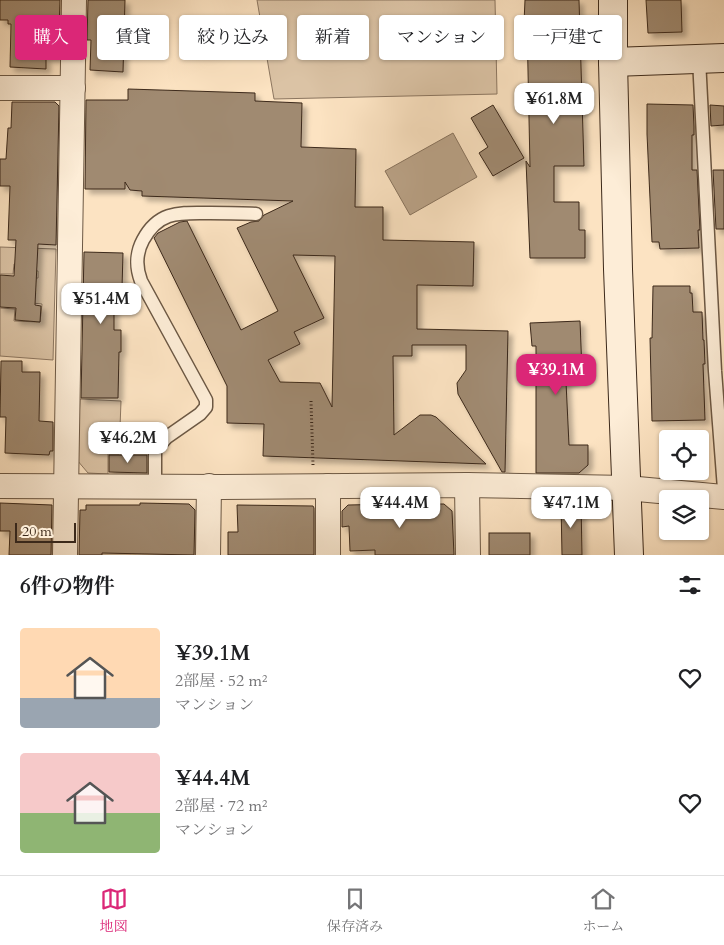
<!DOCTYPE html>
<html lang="ja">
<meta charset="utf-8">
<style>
:root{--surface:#fff;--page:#f2f2f2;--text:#202124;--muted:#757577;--line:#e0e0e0;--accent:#db2777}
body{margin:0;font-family:Cardo,"Noto Serif JP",serif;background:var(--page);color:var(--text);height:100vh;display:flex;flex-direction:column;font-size:19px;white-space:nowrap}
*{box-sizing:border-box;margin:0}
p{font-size:16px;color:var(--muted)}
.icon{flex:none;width:28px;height:28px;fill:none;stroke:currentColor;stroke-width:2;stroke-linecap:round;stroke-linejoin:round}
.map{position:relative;height:555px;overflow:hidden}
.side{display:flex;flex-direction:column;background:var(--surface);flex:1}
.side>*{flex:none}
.banner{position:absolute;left:15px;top:15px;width:695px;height:45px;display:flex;gap:10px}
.controls{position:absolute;left:659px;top:430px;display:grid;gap:10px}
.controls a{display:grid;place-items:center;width:50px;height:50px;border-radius:5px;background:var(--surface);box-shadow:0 1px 4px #0004;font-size:25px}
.scale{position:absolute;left:15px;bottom:12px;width:61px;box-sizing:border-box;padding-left:5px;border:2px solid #3c291a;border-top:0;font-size:14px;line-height:18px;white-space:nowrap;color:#3c291a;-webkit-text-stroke:4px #fdedd7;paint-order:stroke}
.price{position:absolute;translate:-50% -42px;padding:0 11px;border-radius:10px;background:#fff;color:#222;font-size:16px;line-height:32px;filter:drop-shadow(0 1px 2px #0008)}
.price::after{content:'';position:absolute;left:50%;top:30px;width:15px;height:11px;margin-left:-8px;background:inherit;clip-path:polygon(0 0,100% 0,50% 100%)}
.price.on{background:var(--accent);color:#fff}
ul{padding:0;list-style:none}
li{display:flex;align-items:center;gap:15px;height:125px;padding:0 20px}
li span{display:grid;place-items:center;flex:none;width:140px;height:100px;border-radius:5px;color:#555}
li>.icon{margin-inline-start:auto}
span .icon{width:60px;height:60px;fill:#fffc;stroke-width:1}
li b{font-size:21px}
h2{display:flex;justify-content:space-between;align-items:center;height:60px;padding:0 20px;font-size:21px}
.tag{padding:0 18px;border-radius:5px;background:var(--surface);box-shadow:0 1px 4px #0004;font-size:18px;line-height:45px}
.tag.on{background:var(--accent);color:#fff}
.tabs{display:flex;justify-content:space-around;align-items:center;height:70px;border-top:1px solid var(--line);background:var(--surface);font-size:14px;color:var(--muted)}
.tabs a{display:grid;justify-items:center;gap:2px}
.tabs .on{color:var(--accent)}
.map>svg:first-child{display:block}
.green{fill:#dbc3a5;stroke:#8c7660}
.water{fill:#bba489;stroke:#88735d}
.building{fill:#a08a71;stroke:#3c291a;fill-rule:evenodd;filter:url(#shadow)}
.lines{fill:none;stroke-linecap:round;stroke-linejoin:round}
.lane-casing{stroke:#6c5844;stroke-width:15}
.street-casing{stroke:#6c5844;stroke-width:26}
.secondary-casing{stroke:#3c291a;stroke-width:30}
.path{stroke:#3c291a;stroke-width:3;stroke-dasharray:1 2.5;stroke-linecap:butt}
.lane{stroke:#fdedd7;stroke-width:12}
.street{stroke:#fdedd7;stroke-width:24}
.secondary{stroke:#fdedd7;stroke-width:28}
</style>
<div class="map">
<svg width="724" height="555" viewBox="0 0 724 555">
<defs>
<filter id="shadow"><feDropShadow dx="4.5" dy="4.5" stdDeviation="2.5" flood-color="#0004"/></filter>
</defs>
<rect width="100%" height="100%" fill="#fce3c2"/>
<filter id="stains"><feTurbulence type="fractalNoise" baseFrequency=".004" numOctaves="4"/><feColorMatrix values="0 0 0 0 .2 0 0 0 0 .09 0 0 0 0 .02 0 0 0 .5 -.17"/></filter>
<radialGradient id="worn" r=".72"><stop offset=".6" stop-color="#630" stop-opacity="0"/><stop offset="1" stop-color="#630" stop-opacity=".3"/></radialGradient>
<g class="green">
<polygon points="257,0 495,0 497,94 274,99"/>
<polygon points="0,247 56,249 53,360 0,356 0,308 15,309 14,321 40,322 42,304 32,303 33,278 38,278 38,271 26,270 26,265 14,264 13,274 0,274"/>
<polygon points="80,399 121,401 119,454 108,454 108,474 88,473 77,460"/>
</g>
<polygon class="water" points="453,133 477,177 410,215 385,171"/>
<g class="building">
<polygon points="0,0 60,0 58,58 46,57 46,69 10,67 11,24 8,24 8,20 0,20"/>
<polygon points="88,0 125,0 123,72 90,70 91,40 87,40"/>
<polygon points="525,0 579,0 584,166 554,166 554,202 579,202 579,230 585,230 585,258 530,258 526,161 530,167 527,23 524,23"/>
<polygon points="646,0 681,0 682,32 648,33"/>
<path d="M128,89l127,4v8l47,2 -1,44 55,2 -1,58h28v33l91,2 -1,44 -56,-1v44l91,2 -3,141h-3l-44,-78 -1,-11 9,-13v-25h-54v11h-19l1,79 26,-20h11l5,2 50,47 -223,-8 1,-32 -37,-1v-37l-73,-148 4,-5 22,-11 7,-1 54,109 37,-19 -41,-83 14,-6 8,-1 5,-6 29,-14 -151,-5v-5l-12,-1 -5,-8v7h-40l1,-89h42zM293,255l42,1 -3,151 -12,-24 -40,-1 -12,-22 32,-16 -6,-12 30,-14z"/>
<polygon points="12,102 55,102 59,106 56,245 38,244 35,305 41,306 40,322 15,320 16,308 0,307 0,275 14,276 16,240 8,240 10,186 0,186 0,159 6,159 8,128 11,128"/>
<polygon points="647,104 693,105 694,127 694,135 692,135 692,170 697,170 700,230 698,230 699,248 660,249 659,242 652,242 647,134"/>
<polygon points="493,105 524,158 493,176 479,153 488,147 471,118"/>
<polygon points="710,105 724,106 724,125 711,126"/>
<polygon points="713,170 724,170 724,229 716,229"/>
<polygon points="84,252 123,253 122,288 114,288 114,330 121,330 121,352 119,352 118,398 81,398"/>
<polygon points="653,286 690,286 690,293 692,293 693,312 702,312 703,340 704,340 705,364 703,364 705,420 652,421 650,338 652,338"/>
<polygon points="580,321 582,371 574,371 574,381 566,382 569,445 588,445 588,465 579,473 536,473 536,346 532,346 530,323"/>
<polygon points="1,361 22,361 22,372 40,372 39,421 53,422 53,451 50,451 49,455 5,453 6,417 0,417"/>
<polygon points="109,455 147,455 147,473 109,472"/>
<polygon points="0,503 52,505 51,555 9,555 10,531 0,531"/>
<polygon points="140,503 189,504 195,510 194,555 102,553 102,555 79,555 80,510 86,510 86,505 140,505"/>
<polygon points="561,503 581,503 582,555 562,555"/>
<polygon points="396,504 444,504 452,511 454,555 375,555 375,550 350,551 349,526 342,527 342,511 348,505"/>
<polygon points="237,505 313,506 314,508 314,555 228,555 228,532 238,532"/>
<rect x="489" y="533" width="41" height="22"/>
</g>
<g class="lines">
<defs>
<g id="lane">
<polyline points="699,59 715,371 724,489"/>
<path d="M155,486v-36l12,-13 33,-23 6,-7v-7l-65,-119c-5,-13 -5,-28 2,-41 16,-30 37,-27 67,-27 15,0 31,0 46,1"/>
</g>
<g id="street">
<polyline points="0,88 73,88"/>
<polyline points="467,485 468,555"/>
<polyline points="0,486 221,487 467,485 627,488 724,497"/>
<polyline points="328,486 328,555"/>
<polyline points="65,555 74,0"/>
<polyline points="208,555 209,486"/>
</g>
<g id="secondary">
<polyline points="613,0 613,62 618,269 629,555"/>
<polyline points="613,62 724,58"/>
</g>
</defs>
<use href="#lane" class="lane-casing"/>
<use href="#street" class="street-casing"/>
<use href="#secondary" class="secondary-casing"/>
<polyline class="path" points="311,401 313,465"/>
<use href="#lane" class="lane"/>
<use href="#street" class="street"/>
<use href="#secondary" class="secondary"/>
</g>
<rect width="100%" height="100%" filter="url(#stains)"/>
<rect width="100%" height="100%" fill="url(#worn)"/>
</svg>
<div class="controls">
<a><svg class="icon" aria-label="locate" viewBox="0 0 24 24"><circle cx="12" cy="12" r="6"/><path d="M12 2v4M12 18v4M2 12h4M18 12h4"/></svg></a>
<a><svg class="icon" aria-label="layers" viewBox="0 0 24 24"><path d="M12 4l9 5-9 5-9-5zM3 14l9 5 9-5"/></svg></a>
</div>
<div class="scale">20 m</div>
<b class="price" style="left:554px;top:125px">¥61.8M</b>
<b class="price" style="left:101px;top:325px">¥51.4M</b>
<b class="price on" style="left:556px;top:396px">¥39.1M</b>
<b class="price" style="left:128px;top:464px">¥46.2M</b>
<b class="price" style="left:400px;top:529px">¥44.4M</b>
<b class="price" style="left:571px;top:529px">¥47.1M</b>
<div class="banner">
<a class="tag on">購入</a>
<a class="tag">賃貸</a>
<a class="tag">絞り込み</a>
<a class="tag">新着</a>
<a class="tag">マンション</a>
<a class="tag">一戸建て</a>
</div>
</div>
<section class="side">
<h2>6件の物件<svg class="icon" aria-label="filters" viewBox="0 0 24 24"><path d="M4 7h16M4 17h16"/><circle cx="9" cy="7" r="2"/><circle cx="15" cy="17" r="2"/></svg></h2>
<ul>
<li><span style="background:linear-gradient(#ffd9b3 70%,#9aa5b1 0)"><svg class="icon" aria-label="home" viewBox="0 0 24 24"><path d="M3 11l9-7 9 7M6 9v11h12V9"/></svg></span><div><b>¥39.1M</b><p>2部屋 · 52 m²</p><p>マンション</p></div><svg class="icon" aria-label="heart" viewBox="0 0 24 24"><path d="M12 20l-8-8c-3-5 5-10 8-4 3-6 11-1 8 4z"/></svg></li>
<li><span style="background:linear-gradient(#f6c9c9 60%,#8fb573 0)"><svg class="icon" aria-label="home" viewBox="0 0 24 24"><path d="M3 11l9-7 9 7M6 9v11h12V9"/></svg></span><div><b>¥44.4M</b><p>2部屋 · 72 m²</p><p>マンション</p></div><svg class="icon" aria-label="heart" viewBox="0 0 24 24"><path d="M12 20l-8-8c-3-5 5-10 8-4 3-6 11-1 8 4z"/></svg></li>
</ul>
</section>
<nav class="tabs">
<a class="on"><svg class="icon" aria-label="map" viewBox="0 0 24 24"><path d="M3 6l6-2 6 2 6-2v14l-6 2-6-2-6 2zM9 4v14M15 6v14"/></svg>地図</a>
<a><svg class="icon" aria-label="saved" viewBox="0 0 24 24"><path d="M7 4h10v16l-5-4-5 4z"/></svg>保存済み</a>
<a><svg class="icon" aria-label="home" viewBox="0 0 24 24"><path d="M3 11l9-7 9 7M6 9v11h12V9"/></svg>ホーム</a>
</nav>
